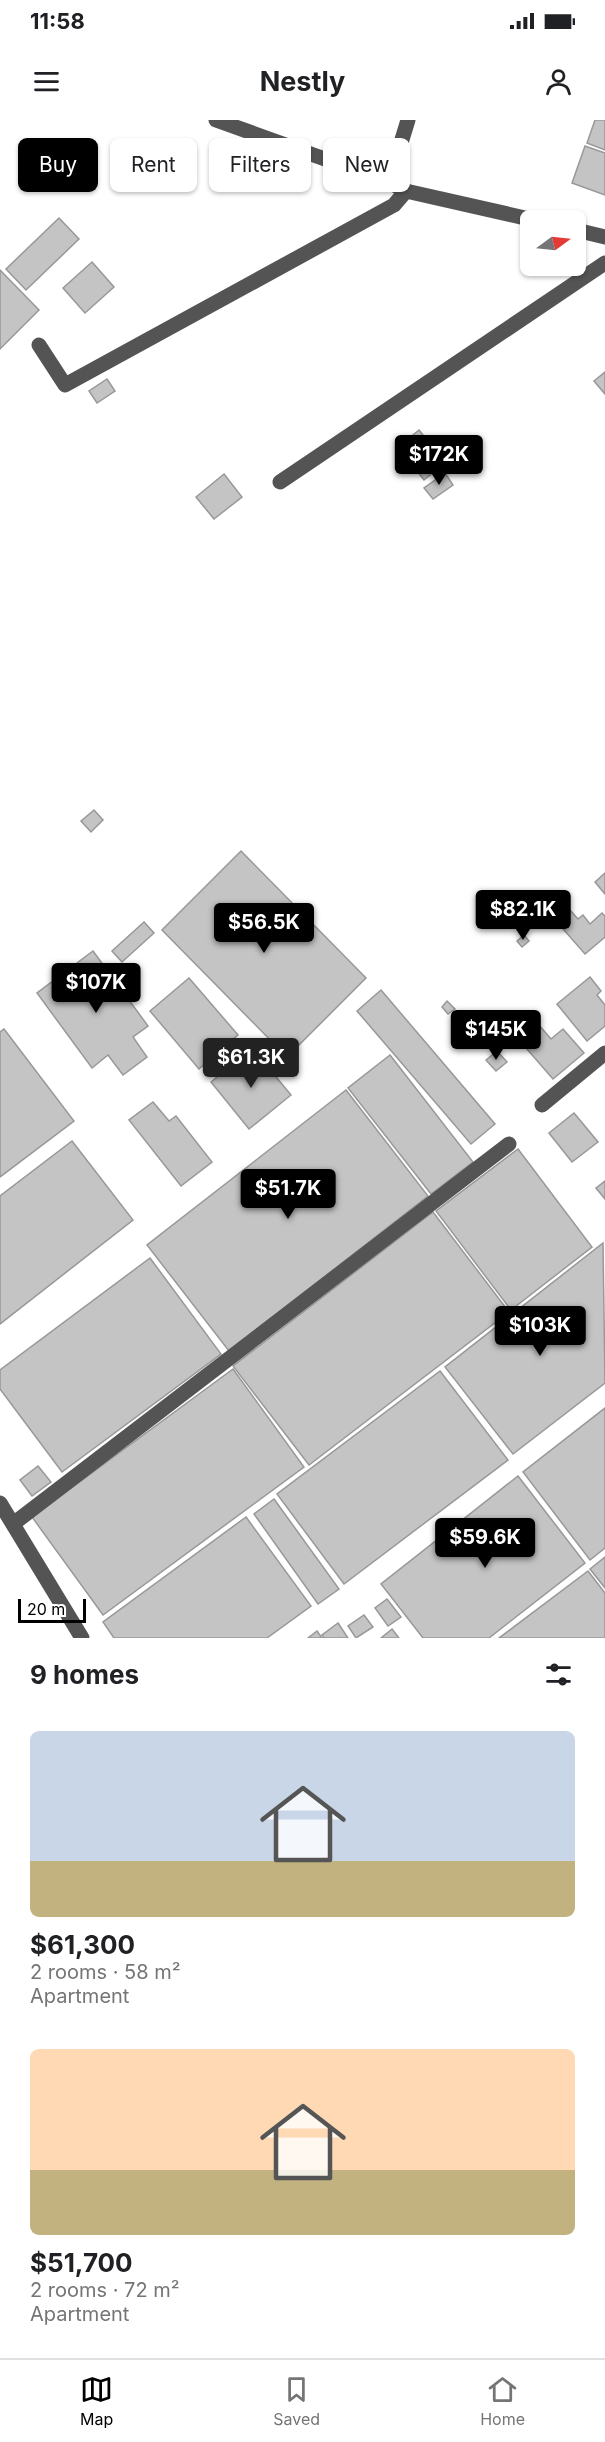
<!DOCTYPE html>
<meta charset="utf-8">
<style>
:root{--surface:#fff;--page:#f2f2f2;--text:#202124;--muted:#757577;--line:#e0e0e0;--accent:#000}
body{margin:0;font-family:Inter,sans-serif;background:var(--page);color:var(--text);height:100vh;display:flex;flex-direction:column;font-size:22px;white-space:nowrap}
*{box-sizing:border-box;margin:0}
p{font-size:20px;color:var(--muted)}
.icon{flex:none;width:33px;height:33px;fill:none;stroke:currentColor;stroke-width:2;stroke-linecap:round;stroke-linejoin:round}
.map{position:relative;height:1518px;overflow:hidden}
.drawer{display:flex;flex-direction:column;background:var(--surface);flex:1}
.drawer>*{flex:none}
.hud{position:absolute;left:18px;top:18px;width:570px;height:54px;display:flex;gap:12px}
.needle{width:39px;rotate:75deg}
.fabs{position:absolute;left:520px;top:90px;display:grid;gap:12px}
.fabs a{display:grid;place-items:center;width:66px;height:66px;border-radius:9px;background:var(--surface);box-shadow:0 2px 4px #0004;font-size:30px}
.scale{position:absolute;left:18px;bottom:15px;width:68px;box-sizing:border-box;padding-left:6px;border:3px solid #000;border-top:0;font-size:16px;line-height:21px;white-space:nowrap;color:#000;-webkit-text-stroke:4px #fff;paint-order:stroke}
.price{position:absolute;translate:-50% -51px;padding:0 14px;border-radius:6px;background:var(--accent);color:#fff;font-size:20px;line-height:39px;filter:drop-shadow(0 2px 3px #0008)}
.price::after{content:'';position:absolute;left:50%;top:36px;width:18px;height:14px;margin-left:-9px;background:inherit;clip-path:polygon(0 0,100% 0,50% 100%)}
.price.selected{background:#222;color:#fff}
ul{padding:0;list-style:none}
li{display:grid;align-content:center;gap:12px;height:318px;padding:0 30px}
li span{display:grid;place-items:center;height:186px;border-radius:9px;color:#555}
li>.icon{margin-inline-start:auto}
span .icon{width:108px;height:108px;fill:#fffc;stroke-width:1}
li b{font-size:26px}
h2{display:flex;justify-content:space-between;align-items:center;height:72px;padding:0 30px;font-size:26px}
.pill{padding:0 21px;border-radius:9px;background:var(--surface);box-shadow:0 2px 4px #0004;font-size:21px;line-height:54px}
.pill.selected{background:var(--accent);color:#fff}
.status{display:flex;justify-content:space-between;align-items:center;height:42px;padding:0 30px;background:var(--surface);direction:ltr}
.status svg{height:16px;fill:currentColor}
header{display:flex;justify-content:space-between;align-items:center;height:78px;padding:0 30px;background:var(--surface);font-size:27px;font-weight:700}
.menu{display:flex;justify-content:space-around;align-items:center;height:84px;border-top:2px solid var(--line);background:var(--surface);font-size:16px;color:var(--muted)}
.menu a{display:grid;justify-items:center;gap:3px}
.menu .selected{color:var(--accent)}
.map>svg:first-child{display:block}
.building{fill:#c4c4c4;stroke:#989898;stroke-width:1.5}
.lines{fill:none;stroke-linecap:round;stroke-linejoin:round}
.minor{stroke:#545454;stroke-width:15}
</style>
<div class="status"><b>11:58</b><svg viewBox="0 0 49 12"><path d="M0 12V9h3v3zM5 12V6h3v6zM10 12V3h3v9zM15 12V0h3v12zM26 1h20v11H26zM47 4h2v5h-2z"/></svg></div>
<header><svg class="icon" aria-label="menu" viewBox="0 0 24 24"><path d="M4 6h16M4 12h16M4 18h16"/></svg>Nestly<svg class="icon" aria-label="person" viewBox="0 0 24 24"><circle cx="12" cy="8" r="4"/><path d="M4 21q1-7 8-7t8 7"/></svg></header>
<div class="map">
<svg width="605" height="1518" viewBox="0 0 605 1518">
<rect width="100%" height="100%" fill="#fff"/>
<g class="building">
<polygon points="595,0 605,0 605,30 587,23"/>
<polygon points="585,26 605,33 605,75 572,63"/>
<polygon points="59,98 79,119 26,170 6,149"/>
<polygon points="92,142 114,167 85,193 63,168"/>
<polygon points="0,150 39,190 0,229"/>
<polygon points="605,252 605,274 594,261"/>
<polygon points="107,259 115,271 97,283 89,271"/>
<polygon points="419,310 445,343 424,360 398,327"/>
<polygon points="445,353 453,365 433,379 424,368"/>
<polygon points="224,354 242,377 214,399 196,377"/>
<polygon points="94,690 103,700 91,712 81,701"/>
<polygon points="241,731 366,858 287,937 162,810"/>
<polygon points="605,753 605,774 595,762"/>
<polygon points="570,790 578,799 583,795 590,804 602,793 605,796 605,817 585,834 557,802"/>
<polygon points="144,802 154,813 122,842 112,831"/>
<polygon points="524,815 529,821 522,827 517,821"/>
<polygon points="93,831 148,906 133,917 147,937 123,955 108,935 92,948 37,873"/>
<polygon points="590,857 601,871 597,875 605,885 605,906 587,921 557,884"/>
<polygon points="189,858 238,915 199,949 150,891"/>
<polygon points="381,870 495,1004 471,1024 357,891"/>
<polygon points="447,881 455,889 448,894 442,887"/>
<polygon points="532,897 551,919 563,909 584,933 553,959 513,913"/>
<polygon points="4,909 74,1001 0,1057 0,912"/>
<polygon points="252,928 291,975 249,1009 211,962"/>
<polygon points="497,931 507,942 496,951 486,940"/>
<polygon points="390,935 473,1042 431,1074 348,968"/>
<polygon points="346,970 428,1076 229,1231 147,1125"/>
<polygon points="153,982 169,1001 176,996 212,1042 181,1066 129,1000"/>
<polygon points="574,993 598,1022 572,1042 549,1013"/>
<polygon points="72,1021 133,1100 0,1204 0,1076"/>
<polygon points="518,1029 592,1127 511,1190 436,1091"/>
<polygon points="605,1061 605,1079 596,1068"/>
<polygon points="433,1092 509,1192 309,1345 233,1246"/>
<polygon points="603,1123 605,1263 513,1334 445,1247"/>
<polygon points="150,1138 221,1234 62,1352 0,1269 0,1250"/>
<polygon points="233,1249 304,1347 103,1495 32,1397"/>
<polygon points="440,1251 508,1340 344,1464 277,1374"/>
<polygon points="605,1288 605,1428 590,1440 523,1352"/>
<polygon points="38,1346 51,1362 32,1376 20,1360"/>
<polygon points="518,1356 585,1443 489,1518 423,1518 381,1464"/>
<polygon points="274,1379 339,1469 318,1484 254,1394"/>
<polygon points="246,1397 311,1486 267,1518 114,1518 103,1502"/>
<polygon points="605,1437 605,1468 590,1449"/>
<polygon points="588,1451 605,1473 605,1518 499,1518"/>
<polygon points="387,1479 401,1497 388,1506 375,1488"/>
<polygon points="364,1495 373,1507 356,1518 348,1506"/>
<polygon points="338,1503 348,1518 324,1518 322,1515"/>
<polygon points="392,1509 399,1518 381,1518"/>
<polygon points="317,1511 322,1518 308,1518"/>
</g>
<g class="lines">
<g class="minor">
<polyline points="216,0 389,62 406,71 534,100"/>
<polyline points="389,62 408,0"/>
<polyline points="576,110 605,117"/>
<polyline points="39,225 65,265 394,85 406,71"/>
<polyline points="280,362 605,143"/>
<polyline points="542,985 605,933"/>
<polyline points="0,1383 82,1518"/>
<polyline points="13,1404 509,1024"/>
</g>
</g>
</svg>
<div class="fabs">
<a><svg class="needle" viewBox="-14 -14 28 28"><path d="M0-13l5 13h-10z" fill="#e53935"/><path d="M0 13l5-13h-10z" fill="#757577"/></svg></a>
</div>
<div class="scale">20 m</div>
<b class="price" style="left:439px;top:366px">$172K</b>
<b class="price" style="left:523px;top:821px">$82.1K</b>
<b class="price" style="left:264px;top:834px">$56.5K</b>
<b class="price" style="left:96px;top:894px">$107K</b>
<b class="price" style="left:496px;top:941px">$145K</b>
<b class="price selected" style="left:251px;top:969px">$61.3K</b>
<b class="price" style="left:288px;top:1100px">$51.7K</b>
<b class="price" style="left:540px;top:1237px">$103K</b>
<b class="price" style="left:485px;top:1449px">$59.6K</b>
<div class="hud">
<a class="pill selected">Buy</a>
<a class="pill">Rent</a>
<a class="pill">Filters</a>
<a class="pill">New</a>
</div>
</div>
<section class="drawer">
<h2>9 homes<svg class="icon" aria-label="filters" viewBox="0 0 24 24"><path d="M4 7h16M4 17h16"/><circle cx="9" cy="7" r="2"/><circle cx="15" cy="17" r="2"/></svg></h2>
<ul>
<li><span style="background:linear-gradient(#c9d6e8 70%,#c2b280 0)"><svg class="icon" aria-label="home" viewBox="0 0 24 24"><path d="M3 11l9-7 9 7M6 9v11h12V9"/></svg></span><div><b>$61,300</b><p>2 rooms · 58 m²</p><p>Apartment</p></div></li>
<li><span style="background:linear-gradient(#ffd9b3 65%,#c2b280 0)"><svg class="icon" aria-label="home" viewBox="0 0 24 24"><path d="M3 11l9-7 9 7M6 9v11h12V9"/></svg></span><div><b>$51,700</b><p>2 rooms · 72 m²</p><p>Apartment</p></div></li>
</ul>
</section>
<nav class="menu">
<a class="selected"><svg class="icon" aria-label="map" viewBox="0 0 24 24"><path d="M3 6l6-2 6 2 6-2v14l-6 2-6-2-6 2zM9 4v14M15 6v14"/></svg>Map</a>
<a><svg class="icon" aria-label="saved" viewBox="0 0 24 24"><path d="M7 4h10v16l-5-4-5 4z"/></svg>Saved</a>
<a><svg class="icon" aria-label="home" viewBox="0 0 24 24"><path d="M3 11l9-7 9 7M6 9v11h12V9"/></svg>Home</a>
</nav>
